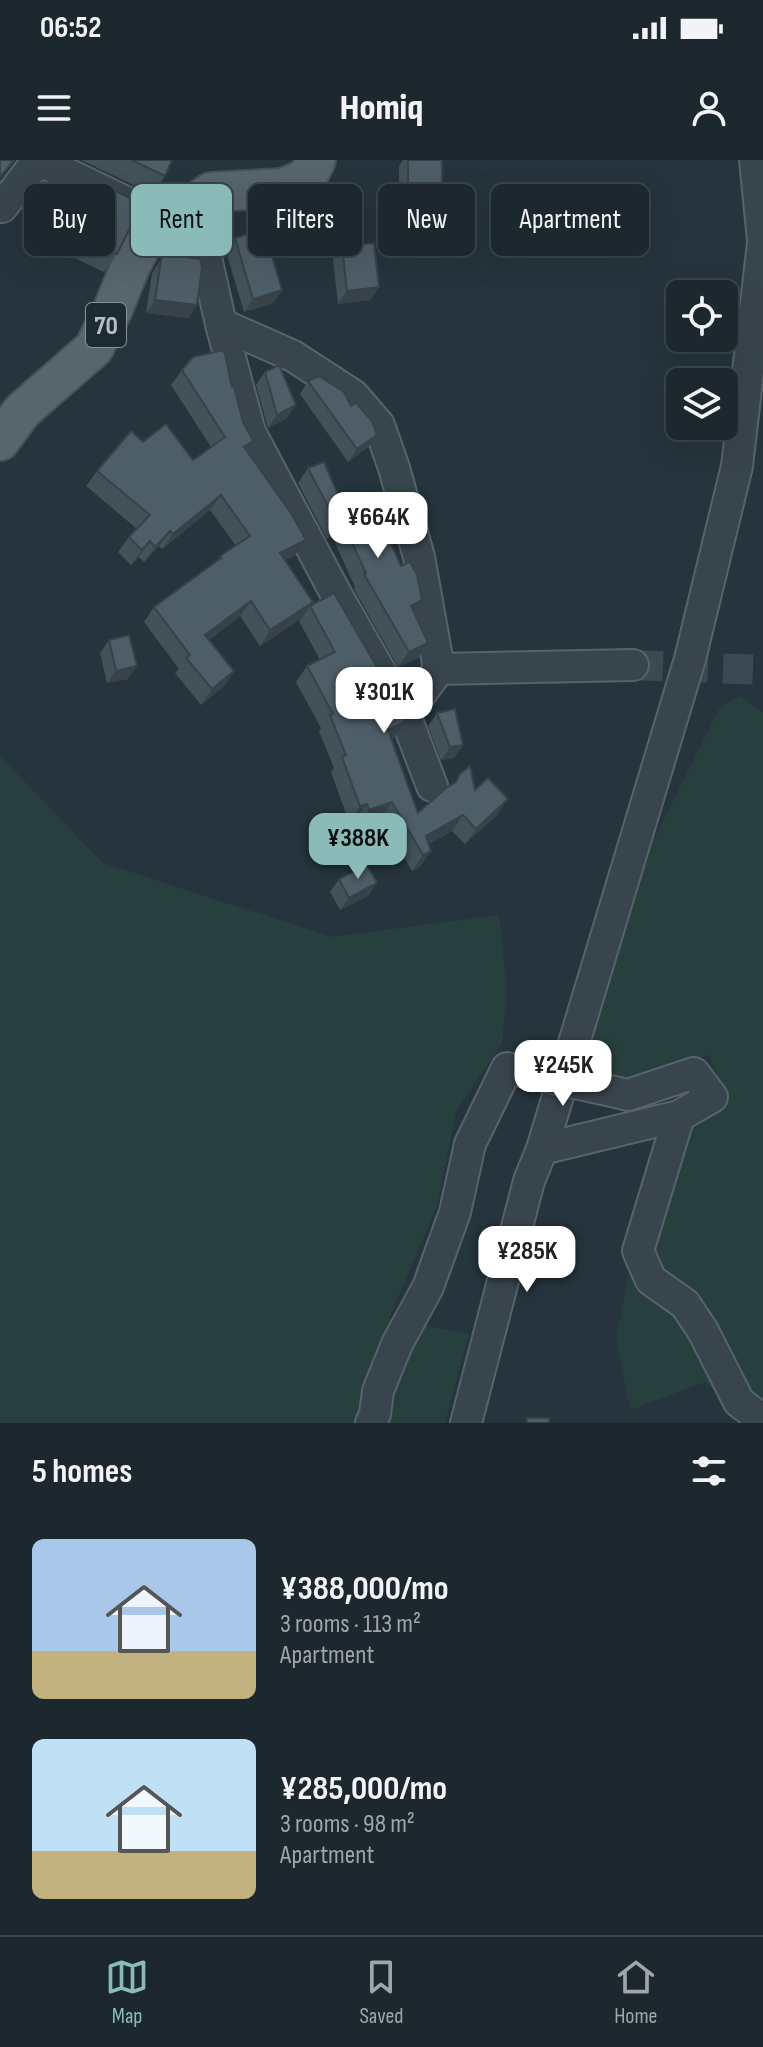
<!DOCTYPE html>
<meta charset="utf-8">
<style>
:root{--surface:#1c272e;--page:#29333a;--text:#f1f3f6;--muted:#a0a5aa;--line:#3a444a;--accent:#8bbbb9}
body{margin:0;font-family:"Sofia Sans Condensed",sans-serif;background:var(--page);color:var(--text);height:100vh;display:flex;flex-direction:column;font-size:30px;white-space:nowrap}
*{box-sizing:border-box;margin:0}
p{font-size:26px;color:var(--muted)}
.icon{flex:none;width:44px;height:44px;fill:none;stroke:currentColor;stroke-width:2;stroke-linecap:round;stroke-linejoin:round}
.map{position:relative;height:1263px;overflow:hidden}
.side{display:flex;flex-direction:column;background:var(--surface);flex:1}
.side>*{flex:none}
.banner{position:absolute;left:24px;top:24px;width:716px;height:72px;display:flex;gap:16px}
.buttons{position:absolute;left:666px;top:120px;display:grid;gap:16px}
.buttons a{display:grid;place-items:center;width:72px;height:72px;border-radius:12px;background:var(--surface);box-shadow:0 8px 32px #0002,0 0 0 2px var(--line);font-size:40px}
.price{position:absolute;translate:-50% -68px;padding:0 18px;border-radius:16px;background:#fff;color:#222;font-size:26px;line-height:52px;filter:drop-shadow(0 2px 4px #0008)}
.price::after{content:'';position:absolute;left:50%;top:48px;width:24px;height:18px;margin-left:-12px;background:inherit;clip-path:polygon(0 0,100% 0,50% 100%)}
.price.on{background:var(--accent);color:#111}
ul{padding:0;list-style:none}
li{display:flex;align-items:center;gap:24px;height:200px;padding:0 32px}
li span{display:grid;place-items:center;flex:none;width:224px;height:160px;border-radius:12px;color:#555}
li>.icon{margin-inline-start:auto}
span .icon{width:96px;height:96px;fill:#fffc;stroke-width:1}
li b{font-size:34px}
h2{display:flex;justify-content:space-between;align-items:center;height:96px;padding:0 32px;font-size:34px}
.pill{padding:0 28px;border-radius:12px;background:var(--surface);box-shadow:0 8px 32px #0002,0 0 0 2px var(--line);font-size:28px;line-height:72px}
.pill.on{background:var(--accent);color:#111}
.status{display:flex;justify-content:space-between;align-items:center;height:56px;padding:0 40px;background:var(--surface);direction:ltr}
.status svg{height:22px;fill:currentColor}
header{display:flex;justify-content:space-between;align-items:center;height:104px;padding:0 32px;background:var(--surface);font-size:36px;font-weight:800}
.dock{display:flex;justify-content:space-around;align-items:center;height:112px;border-top:2px solid var(--line);background:var(--surface);font-size:22px;color:var(--muted)}
.dock a{display:grid;justify-items:center;gap:4px}
.dock .on{color:var(--accent)}
.map>svg:first-child{display:block}
.green{fill:#28403d}
.lines{fill:none;stroke-linecap:round;stroke-linejoin:round}
.minor-tunnel{stroke:#3a4952;stroke-width:30;stroke-dasharray:30 15;stroke-linecap:butt}
.minor-casing{stroke:#57636b;stroke-width:34}
.major-casing{stroke:#455159;stroke-width:42}
.minor{stroke:#39454d;stroke-width:30}
.major{stroke:#57656d;stroke-width:38}
.minor-bridge-casing{stroke:#57636b;stroke-width:34;stroke-linecap:butt}
.minor-bridge{stroke:#39454d;stroke-width:30}
.wall{fill:#435159}
.shaded-wall{fill:#374249}
.building{fill:#4e5e68;stroke:#374249;stroke-width:2}
.labels{text-anchor:middle;stroke-width:8;stroke-linejoin:round;paint-order:stroke}
.shield{fill:#1e2a32;stroke:#87939b;stroke-width:2}
.shield-label{font-size:26px;font-weight:bold;fill:#b4c0c8}
</style>
<div class="status"><b>06:52</b><svg viewBox="0 0 49 12"><path d="M0 12V9h3v3zM5 12V6h3v6zM10 12V3h3v9zM15 12V0h3v12zM26 1h20v11H26zM47 4h2v5h-2z"/></svg></div>
<header><svg class="icon" aria-label="menu" viewBox="0 0 24 24"><path d="M4 6h16M4 12h16M4 18h16"/></svg>Homiq<svg class="icon" aria-label="person" viewBox="0 0 24 24"><circle cx="12" cy="8" r="4"/><path d="M4 21q1-7 8-7t8 7"/></svg></header>
<div class="map">
<svg width="763" height="1263" viewBox="0 0 763 1263">
<rect width="100%" height="100%" fill="#25343d"/>
<g class="green">
<polygon points="739,536 763,552 763,1255 725,1240 705,1222 630,1250 616,1178 654,993 681,1005 681,976 722,932 710,895 670,906 632,920 583,910 633,741 653,681 719,549"/>
<polygon points="0,596 103,703 332,777 499,755 507,831 502,883 456,952 438,1043 389,1159 469,1174 445,1263 0,1263"/>
</g>
<g class="lines">
<polyline class="minor-tunnel" points="633,505 763,510"/>
<defs>
<g id="minor">
<polyline points="755,0 763,80"/>
<polyline points="194,44 221,164 250,272 336,434 405,555 432,626"/>
<polyline points="0,47 2,47 32,8 45,3 132,45"/>
<polyline points="221,164 293,196 353,235 379,265 394,308 419,397 439,509 405,555"/>
<polyline points="439,509 633,505"/>
<polyline points="679,956 638,1091 651,1120 685,1144 703,1171 739,1242 763,1260"/>
<polyline points="542,989 679,956 712,937 694,913 628,935 602,929"/>
<polyline points="371,1263 375,1254 378,1231 397,1184 428,1127 455,1052 470,984 507,908 535,914"/>
<polyline points="466,1263 529,1021 542,989 690,499 737,306 763,83"/>
</g>
<polyline id="major" points="0,281 22,251 94,188 113,149 130,107 157,56 194,44 211,32 283,28 307,18 316,0"/>
</defs>
<use href="#minor" class="minor-casing"/>
<use href="#major" class="major-casing"/>
<use href="#minor" class="minor"/>
<use href="#major" class="major"/>
<defs>
<polyline id="minor-bridge" points="535,914 602,929"/>
</defs>
<use href="#minor-bridge" class="minor-bridge-casing"/>
<use href="#minor-bridge" class="minor-bridge"/>
</g>
<g class="wall">
<polygon points="81,0 172,0 165,16 152,34"/>
<polygon points="403,0 442,0 442,25 433,38 399,37 399,6"/>
<polygon points="101,24 117,94 104,112 64,93 88,43"/>
<polygon points="235,78 282,130 273,143 244,152 226,91"/>
<polygon points="342,87 379,127 370,140 338,144 333,99"/>
<polygon points="164,94 197,145 188,158 146,153 152,113"/>
<polygon points="182,210 246,291 306,380 295,395 285,400 313,442 311,445 394,578 391,579 418,653 454,624 460,614 497,655 465,684 452,671 429,684 420,707 412,711 381,658 358,666 356,659 349,662 331,612 334,608 319,571 321,568 296,522 307,506 320,500 299,461 302,458 260,486 240,456 209,480 234,511 224,526 201,545 175,513 179,509 144,462 154,447 217,401 220,396 236,386 210,350 162,389 159,386 144,402 139,397 131,405 118,392 129,377 137,369 86,326 97,311 143,282 193,300 211,287 171,225"/>
<polygon points="265,212 287,258 268,268 256,225"/>
<polygon points="308,221 351,246 368,287 348,302 300,234"/>
<polygon points="308,308 344,349 371,339 394,352 390,359 381,362 413,452 428,483 418,498 398,507 354,429 355,427 332,376 327,379 298,323"/>
<polygon points="109,480 128,519 107,523 100,493"/>
<polygon points="437,553 463,585 454,598 441,600 428,566"/>
<polygon points="339,719 368,736 340,750 330,732"/>
</g>
<g class="shaded-wall">
<polygon points="14,0 15,0 0,19 0,17"/>
<polygon points="408,24 442,25 433,38 399,37"/>
<polygon points="379,127 370,140 338,144 347,131"/>
<polygon points="282,130 273,143 244,152 253,139"/>
<polygon points="155,140 197,145 188,158 146,153"/>
<polygon points="296,245 287,258 268,268 277,255"/>
<polygon points="377,275 368,287 348,302 357,289"/>
<polygon points="221,335 210,350 162,389 173,374"/>
<polygon points="394,352 390,359 372,365 376,358"/>
<polygon points="342,361 332,376 327,379 337,364"/>
<polygon points="170,371 159,386 144,402 155,387"/>
<polygon points="306,380 295,395 269,408 280,393"/>
<polygon points="150,381 139,397 131,405 142,390"/>
<polygon points="422,440 411,455 411,446"/>
<polygon points="251,441 240,456 195,490 205,475"/>
<polygon points="313,442 302,458 260,486 270,470"/>
<polygon points="428,483 418,498 398,507 409,492"/>
<polygon points="137,506 128,519 107,523 116,511"/>
<polygon points="234,511 224,526 201,545 212,529"/>
<polygon points="405,562 394,578 377,585 388,570"/>
<polygon points="463,585 454,598 441,600 450,587"/>
<polygon points="508,639 497,655 465,684 476,669"/>
<polygon points="392,642 381,658 358,666 369,650"/>
<polygon points="367,644 356,659 349,662 360,646"/>
<polygon points="463,655 452,671 419,690 426,676"/>
<polygon points="431,691 420,707 412,711 423,695"/>
<polygon points="377,723 368,736 340,750 349,738"/>
</g>
<g class="building">
<polygon points="0,0 14,0 0,17"/>
<polygon points="132,0 172,0 165,16"/>
<polygon points="408,0 442,0 442,25 408,24"/>
<polygon points="101,24 142,44 117,94 77,74"/>
<polygon points="264,69 282,130 253,139 235,78"/>
<polygon points="374,83 379,127 347,131 342,87"/>
<polygon points="164,94 200,99 202,108 197,145 155,140 161,100"/>
<polygon points="224,190 232,227 234,226 243,262 253,281 244,287 291,353 306,380 280,393 313,442 270,470 251,441 205,475 234,511 212,529 186,498 190,495 154,447 221,398 220,396 250,376 221,335 173,374 170,371 155,387 150,381 142,390 129,377 150,355 97,311 131,271 143,282 166,264 193,300 225,277 182,210 193,197"/>
<polygon points="279,205 296,245 277,255 265,212"/>
<polygon points="319,216 344,232 351,246 356,243 372,261 377,275 357,289 308,221"/>
<polygon points="324,302 344,349 370,337 401,406 410,402 417,415 422,440 411,446 428,483 409,492 364,414 366,413 342,361 337,364 308,308"/>
<polygon points="389,334 394,352 379,357 371,339"/>
<polygon points="334,433 400,547 405,562 388,570 418,653 446,628 456,622 460,614 470,606 475,630 488,618 508,639 476,669 463,655 426,676 431,691 423,695 392,642 369,650 367,644 360,646 342,597 346,595 330,555 333,554 307,506 335,492 310,446"/>
<polygon points="129,475 137,506 116,511 109,480"/>
<polygon points="455,549 463,585 450,587 437,553"/>
<polygon points="367,705 377,723 349,738 339,719"/>
<rect x="527" y="1258" width="22" height="5"/>
</g>
<g class="labels">
<rect class="shield" x="86" y="143" width="40" height="44" rx="6"/>
<g class="shield-label">
<text x="106" y="174">70</text>
</g>
</g>
</svg>
<div class="buttons">
<a><svg class="icon" aria-label="locate" viewBox="0 0 24 24"><circle cx="12" cy="12" r="6"/><path d="M12 2v4M12 18v4M2 12h4M18 12h4"/></svg></a>
<a><svg class="icon" aria-label="layers" viewBox="0 0 24 24"><path d="M12 4l9 5-9 5-9-5zM3 14l9 5 9-5"/></svg></a>
</div>
<b class="price" style="left:378px;top:400px">¥664K</b>
<b class="price" style="left:384px;top:575px">¥301K</b>
<b class="price on" style="left:358px;top:721px">¥388K</b>
<b class="price" style="left:563px;top:948px">¥245K</b>
<b class="price" style="left:527px;top:1134px">¥285K</b>
<div class="banner">
<a class="pill">Buy</a>
<a class="pill on">Rent</a>
<a class="pill">Filters</a>
<a class="pill">New</a>
<a class="pill">Apartment</a>
</div>
</div>
<section class="side">
<h2>5 homes<svg class="icon" aria-label="filters" viewBox="0 0 24 24"><path d="M4 7h16M4 17h16"/><circle cx="9" cy="7" r="2"/><circle cx="15" cy="17" r="2"/></svg></h2>
<ul>
<li><span style="background:linear-gradient(#a9c7e8 70%,#c2b280 0)"><svg class="icon" aria-label="home" viewBox="0 0 24 24"><path d="M3 11l9-7 9 7M6 9v11h12V9"/></svg></span><div><b>¥388,000/mo</b><p>3 rooms · 113 m²</p><p>Apartment</p></div></li>
<li><span style="background:linear-gradient(#bfe0f5 70%,#c2b280 0)"><svg class="icon" aria-label="home" viewBox="0 0 24 24"><path d="M3 11l9-7 9 7M6 9v11h12V9"/></svg></span><div><b>¥285,000/mo</b><p>3 rooms · 98 m²</p><p>Apartment</p></div></li>
</ul>
</section>
<nav class="dock">
<a class="on"><svg class="icon" aria-label="map" viewBox="0 0 24 24"><path d="M3 6l6-2 6 2 6-2v14l-6 2-6-2-6 2zM9 4v14M15 6v14"/></svg>Map</a>
<a><svg class="icon" aria-label="saved" viewBox="0 0 24 24"><path d="M7 4h10v16l-5-4-5 4z"/></svg>Saved</a>
<a><svg class="icon" aria-label="home" viewBox="0 0 24 24"><path d="M3 11l9-7 9 7M6 9v11h12V9"/></svg>Home</a>
</nav>
